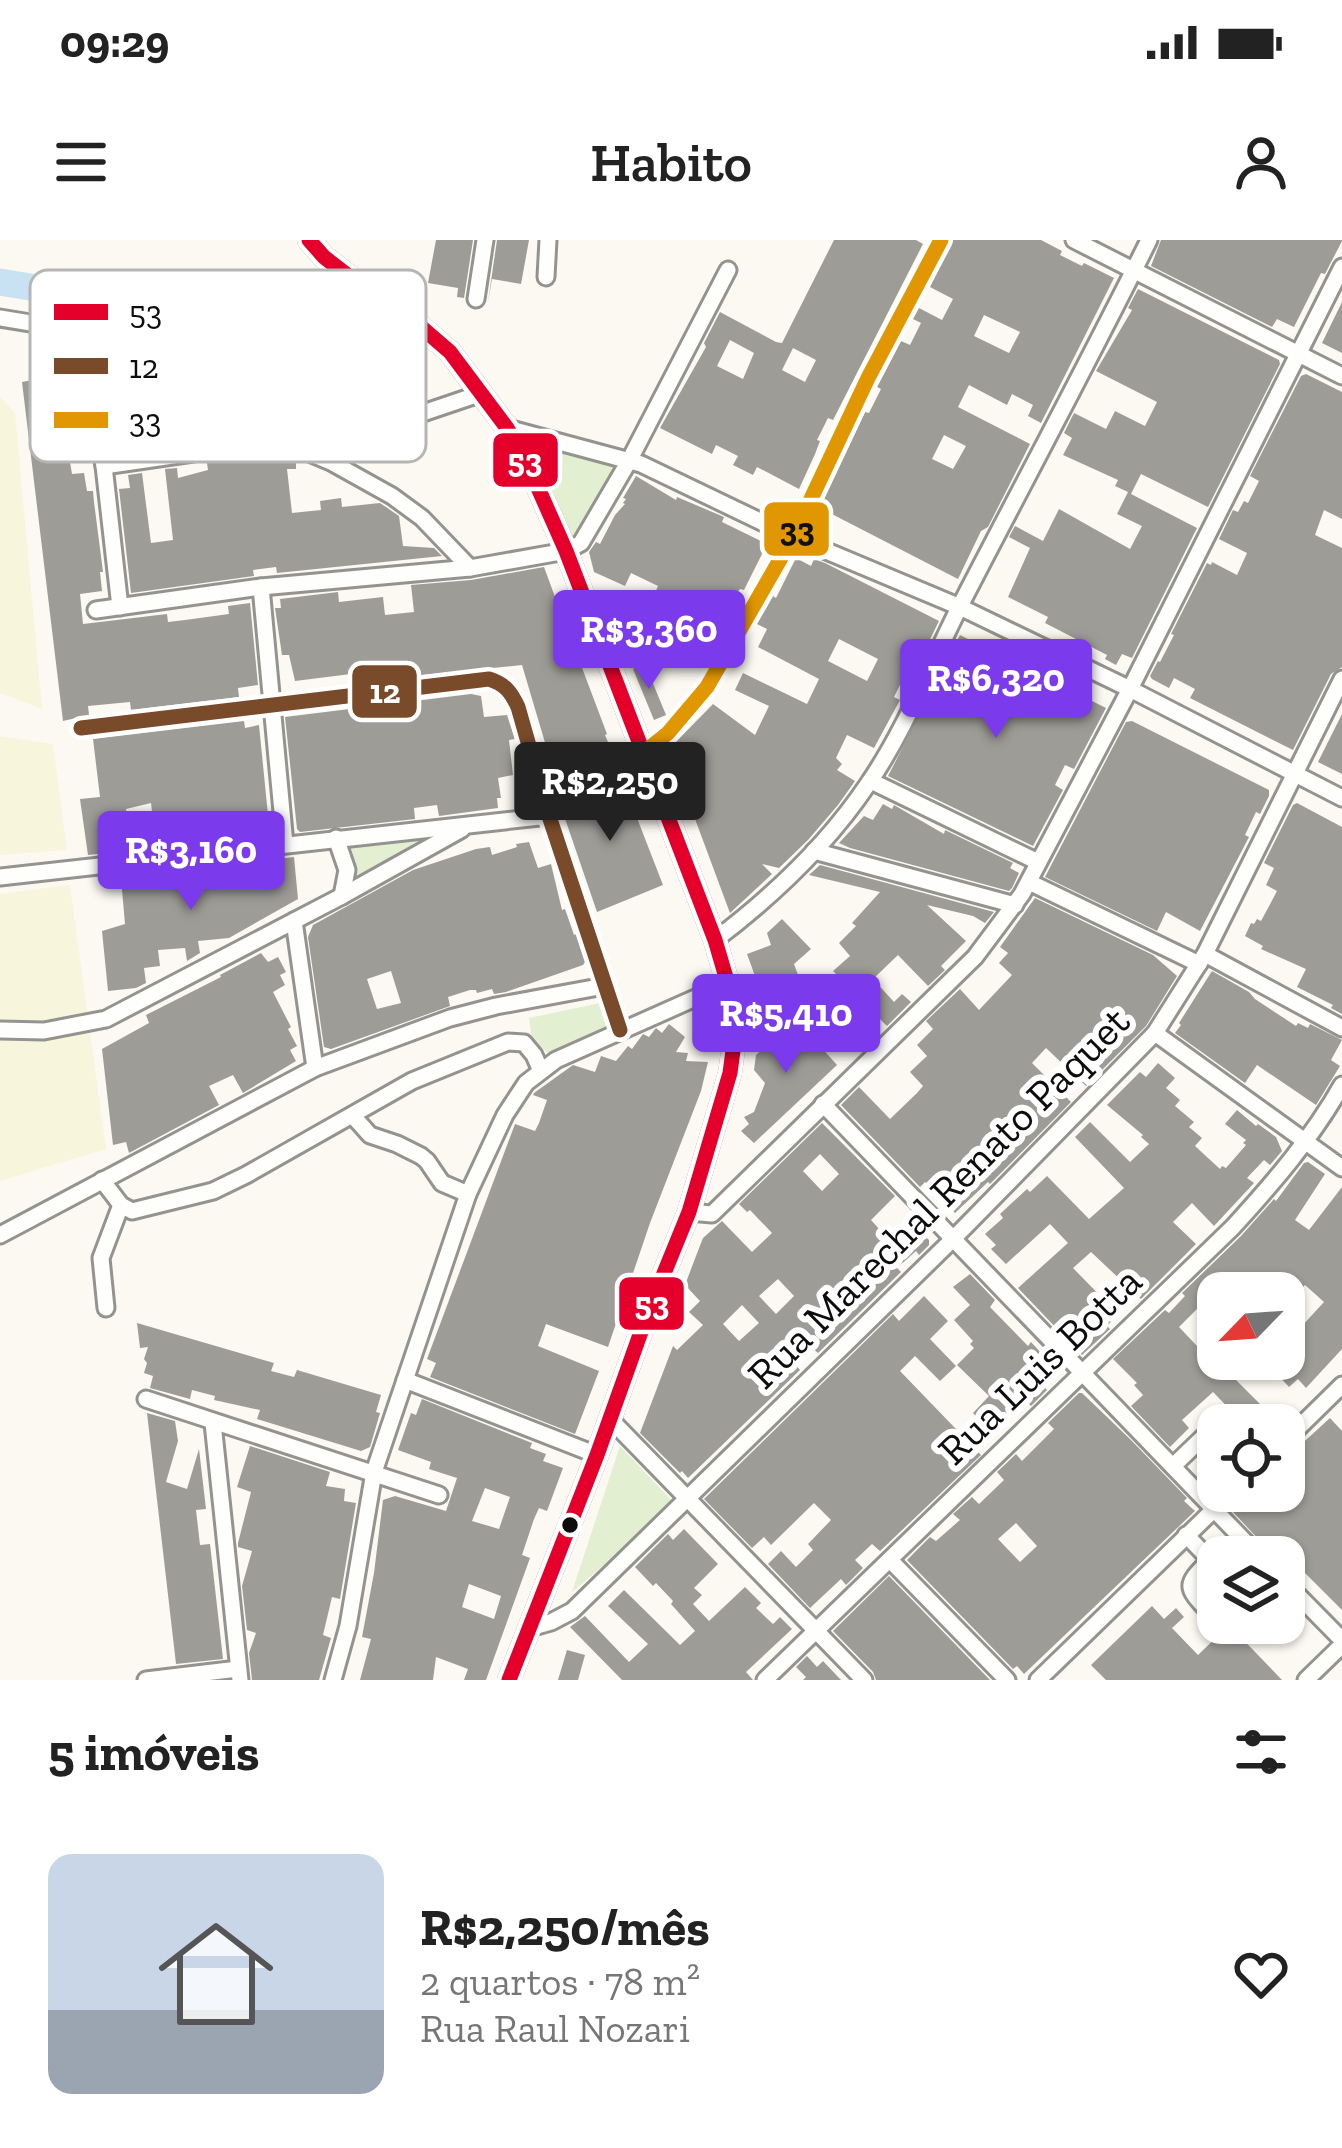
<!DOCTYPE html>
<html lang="pt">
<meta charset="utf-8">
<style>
:root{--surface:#fff;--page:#f6f6f6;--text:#222;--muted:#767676;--accent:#7c3aed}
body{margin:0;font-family:"Zilla Slab",serif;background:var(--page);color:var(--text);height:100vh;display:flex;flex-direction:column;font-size:45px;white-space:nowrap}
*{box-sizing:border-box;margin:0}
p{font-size:39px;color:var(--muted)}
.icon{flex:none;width:66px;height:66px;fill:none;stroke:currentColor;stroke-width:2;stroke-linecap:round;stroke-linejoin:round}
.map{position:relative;height:1440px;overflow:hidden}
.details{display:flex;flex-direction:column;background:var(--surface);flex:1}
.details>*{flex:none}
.needle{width:78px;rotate:245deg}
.controls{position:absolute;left:1197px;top:1032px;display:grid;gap:24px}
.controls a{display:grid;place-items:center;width:108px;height:108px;border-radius:24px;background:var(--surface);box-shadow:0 3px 9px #0004;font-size:60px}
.price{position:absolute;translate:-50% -102px;padding:0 27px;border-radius:12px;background:var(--accent);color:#fff;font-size:39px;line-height:78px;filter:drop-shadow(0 3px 6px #0008)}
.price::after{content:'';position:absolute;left:50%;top:72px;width:36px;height:27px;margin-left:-18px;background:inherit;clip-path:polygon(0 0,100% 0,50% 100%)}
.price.selected{background:#222;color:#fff}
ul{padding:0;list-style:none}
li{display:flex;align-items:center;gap:36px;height:300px;padding:0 48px}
li span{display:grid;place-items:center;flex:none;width:336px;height:240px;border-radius:24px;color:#555}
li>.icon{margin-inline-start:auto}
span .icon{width:144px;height:144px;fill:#fffc;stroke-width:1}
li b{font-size:51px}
h2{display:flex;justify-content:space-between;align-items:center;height:144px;padding:0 48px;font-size:51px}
.status{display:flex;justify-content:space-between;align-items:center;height:84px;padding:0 60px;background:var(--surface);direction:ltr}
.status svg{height:33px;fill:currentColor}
header{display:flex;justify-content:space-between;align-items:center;height:156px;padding:0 48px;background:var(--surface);font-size:54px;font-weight:600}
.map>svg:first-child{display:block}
.farmland{fill:#f7f6dd}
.green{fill:#e2f0d1}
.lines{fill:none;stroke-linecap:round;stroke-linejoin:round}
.river{stroke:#c8e2f4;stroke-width:27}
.building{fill:#9e9c97;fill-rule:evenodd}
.minor-casing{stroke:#949390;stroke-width:21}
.major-casing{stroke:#81817d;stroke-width:24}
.minor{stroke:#fefefd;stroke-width:15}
.major{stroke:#ece8d8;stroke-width:18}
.bus-1-casing{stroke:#fff;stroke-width:24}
.bus-2-casing{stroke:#fff;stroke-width:24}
.bus-3-casing{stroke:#fff;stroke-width:24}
.bus-1{stroke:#e4002b;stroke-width:15}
.bus-2{stroke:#7a4b2a;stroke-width:15}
.bus-3{stroke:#e09701;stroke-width:15}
.bus-dot{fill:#0d0d0d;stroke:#fff;stroke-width:4.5}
.labels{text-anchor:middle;stroke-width:12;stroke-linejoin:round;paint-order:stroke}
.street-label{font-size:42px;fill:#0d0d0d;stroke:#fff}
.key{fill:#fff;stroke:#b6b6b6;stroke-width:3}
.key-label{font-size:33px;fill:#0d0d0d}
.line-badge{stroke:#fff;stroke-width:4.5}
.badge-label{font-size:33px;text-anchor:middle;font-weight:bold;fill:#fff}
.pale-badge-label{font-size:33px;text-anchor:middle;font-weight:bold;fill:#111}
</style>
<div class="status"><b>09:29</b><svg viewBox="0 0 49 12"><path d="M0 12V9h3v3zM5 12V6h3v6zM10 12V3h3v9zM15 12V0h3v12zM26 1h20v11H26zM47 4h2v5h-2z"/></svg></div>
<header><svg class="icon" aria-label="menu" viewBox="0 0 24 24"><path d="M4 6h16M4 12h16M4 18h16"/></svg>Habito<svg class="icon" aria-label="person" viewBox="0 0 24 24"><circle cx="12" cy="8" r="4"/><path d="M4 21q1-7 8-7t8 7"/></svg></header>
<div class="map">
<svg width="1342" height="1440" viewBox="0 0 1342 1440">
<rect width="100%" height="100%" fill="#fbf9f1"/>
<g class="farmland">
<polygon points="0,156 15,173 42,469 0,453"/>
<polygon points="0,496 53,504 67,610 0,615"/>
<polygon points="70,645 106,909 0,941 0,654"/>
</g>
<g class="green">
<polygon points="523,202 556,207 619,226 591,276 572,301 553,267"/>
<polygon points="443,594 353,644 355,625 343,605"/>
<polygon points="600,763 608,793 553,817 532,800 529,778"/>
<polygon points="620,1206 673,1262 636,1298 572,1352"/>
</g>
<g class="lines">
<polyline class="river" points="0,42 55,51"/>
</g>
<g class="building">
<polygon points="436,0 473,0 464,58 457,57 458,48 428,43"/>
<polygon points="497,0 529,0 521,44 492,39 488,62"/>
<path d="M834,0h82l7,4 -90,176 -5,-2 -11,22 3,1 -5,13 -16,35 -42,-22 -4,8 -20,-10 5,-9 -22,-11 -4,9 -52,-26 46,-81 -2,-4 16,-31 56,30 6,1zM730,100l24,13 -11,26 -26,-13zM793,108l23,12 -11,22 -23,-12z"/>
<path d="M953,0h88l21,11 -2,4 22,11 2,-3 30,15 -73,145 -13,-7 5,-11 -21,-11 -5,11 -38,-20 -11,22 72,37 -42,83 -7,4 -23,48 -134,-69 4,-9 -4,-2 41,-87 4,1 12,-24 -4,-2 7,-13 17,-33 9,4 11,-22 -8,-4 6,-11 23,12 11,-21 -23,-12zM984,75l36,17 -11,21 -35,-17zM944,195l22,11 -13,23 -21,-10z"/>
<polygon points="1161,0 1342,0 1342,1 1325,34 1321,33 1294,87 1277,79 1272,87 1151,26"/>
<polygon points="1138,49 1279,120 1280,124 1208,267 1141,234 1131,254 1197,288 1132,418 1122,414 1116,425 1105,419 1107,415 1045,383 1048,377 1008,357 1030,308 1009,297 1015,286 1043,301 1059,269 1130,309 1142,286 1117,274 1128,252 1115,246 1118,240 1063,215 1072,198 1064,193 1074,173 1106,189 1115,171 1145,186 1157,162 1096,131 1132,70 1128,68"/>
<polygon points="1342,62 1342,113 1322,103"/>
<polygon points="1306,134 1342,152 1342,279 1324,270 1315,295 1342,308 1342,427 1331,434 1293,510 1190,458 1195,449 1174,438 1169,448 1152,439 1150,436 1158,421 1160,422 1174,395 1171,394 1207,323 1211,325 1212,322 1237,335 1247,313 1219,299 1233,270 1238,272 1244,261 1248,263 1259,241 1250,236 1301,136"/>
<polygon points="53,136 53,141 65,140 69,142 70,148 77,147 85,191 60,196 64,223 70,222 72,234 84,233 87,251 93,251 94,262 103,332 100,332 102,351 80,354 83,384 167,374 168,382 185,380 229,374 228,366 250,363 258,445 238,448 239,457 131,470 130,462 88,466 89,475 63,481 22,142"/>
<polygon points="267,217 296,222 296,229 287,229 292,273 321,270 320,261 341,258 342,267 380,263 399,276 403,306 434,308 442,316 277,333 276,327 253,330 254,336 131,353 119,249 130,248 128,235 142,233 151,303 173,300 165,229 177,228 178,238 208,230 207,223"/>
<polygon points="636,236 676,260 677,257 724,277 722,282 767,304 744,350 740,349 738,352 736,351 716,389 674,367 666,384 660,381 655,389 642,383 658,346 631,333 625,346 594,332 589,312 596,302 600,304 615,275 625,264 623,263 626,259 623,258"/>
<path d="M796,318l15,8 3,-7 11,4 114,58 -27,55 -6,-3 -12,24 6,3 -26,48 -27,-13 -11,23 6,6 -5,6 18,11 -17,24 -30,35 -29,28 -17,-4 10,10 -42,39 -61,-164 44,-45 42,31 14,-29 -34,-16 8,-17 64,31 12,-25 -61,-32 9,-18 -10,-5 16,-28 3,2zM839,399l39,20 -11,22 -39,-20z"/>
<polygon points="544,327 558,365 554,367 563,390 567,388 607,494 605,495 608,502 585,510 587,515 571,520 575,530 559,535 558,532 554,533 522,425 393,438 391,429 295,441 289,415 282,415 275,368 281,368 280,359 338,352 339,362 383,357 385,375 414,372 411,345 471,340"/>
<polygon points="960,395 1106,468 1074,529 1065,525 1055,545 1063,550 1033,606 888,536"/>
<polygon points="645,424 666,475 654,480 633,429"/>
<polygon points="471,454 481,456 484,477 507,475 515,499 509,500 513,535 498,538 501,558 497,558 498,568 439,576 437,565 414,568 415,579 300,592 297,589 285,477"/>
<polygon points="1342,474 1342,534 1318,522"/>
<path d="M244,481l1,7 14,-3 11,110 -182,20 -8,-56 20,-2 -7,-58zM151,563l4,34 -25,3 -4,-31z"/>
<polygon points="1132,481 1269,550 1269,556 1260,574 1256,572 1245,595 1249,597 1200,691 1166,672 1157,691 1045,637 1126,482"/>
<polygon points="625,537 633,559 630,560 663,645 597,672 559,561"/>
<polygon points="1297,563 1342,587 1342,774 1331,768 1333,765 1297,747 1306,729 1261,709 1263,706 1245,696 1251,683 1254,684 1257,679 1261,681 1277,651 1266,645 1274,628 1264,623 1293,565"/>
<polygon points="883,564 892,569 894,565 944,594 945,590 1013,623 1010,628 1019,633 1012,648 1009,651 850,608 839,603 864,576 873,580"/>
<path d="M529,602l9,26 13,-4 11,46 3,-1 9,26 2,-1 9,28 -2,3 -77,27 -12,2 -2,-5 -15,4 -1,-3h-6l-22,7 2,9 -119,43 -7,-2 -16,-110 5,-12 100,-55 63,-21 14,-2 2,8 25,-8 -1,-3zM391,731l10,32 -24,6 -10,-30z"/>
<polygon points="294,617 298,659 229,698 198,701 200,713 187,721 185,708 158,710 160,726 144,728 146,743 136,748 108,751 102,691 125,684 121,638"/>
<polygon points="820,625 994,672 985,683 973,676 927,665 966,701 941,726 945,730 928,746 898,715 873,739 894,762 902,754 911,762 887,786 880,779 873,785 846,756 852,750 833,731 850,716 839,703 856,686 852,683 880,652 809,635"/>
<polygon points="1035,658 1153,715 1177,736 1146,786 1086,846 1046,808 1032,823 1071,862 990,944 988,942 955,973 925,942 920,947 841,865 859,847 890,879 917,853 923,846 910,832 927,816 917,805 933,789 926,781 960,749 979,770 1012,735 999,723 1008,713 1000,707"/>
<polygon points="782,679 811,709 794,724 801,743 763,758 747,714 771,705 767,693"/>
<polygon points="261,713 268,722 278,717 286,732 280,735 285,745 273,752 291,787 288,789 297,806 290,810 296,821 243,853 233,835 209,846 219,865 129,913 126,902 113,905 102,809 149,783 146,775 221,737 220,735"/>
<polygon points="1212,731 1249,752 1255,759 1296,786 1298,783 1308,788 1310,784 1342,800 1331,820 1340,826 1316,865 1257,825 1245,843 1175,793 1181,785 1179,783"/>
<polygon points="795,778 837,825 754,903 741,891 749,884 744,877 754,872 765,843 754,830 756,815 780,793 777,790 786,782 788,784"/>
<polygon points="669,784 685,797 676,812 688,813 686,821 708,822 701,851 650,983 608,1107 546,1084 538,1106 599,1131 575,1194 430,1137 436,1123 427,1119 515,884 535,891 539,883 547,860 533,855 534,853 573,825 595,832 601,816 616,821 628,806 632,809 643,794 649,797 656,788 662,793"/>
<polygon points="1158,823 1175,838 1166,848 1180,860 1175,866 1194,882 1189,887 1202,898 1195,906 1220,929 1222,926 1226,928 1246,905 1243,903 1246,900 1225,884 1237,870 1256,886 1258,884 1276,897 1282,911 1270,925 1264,920 1247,938 1254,943 1214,986 1192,963 1173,982 1196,1004 1141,1059 1091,1012 1073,1028 1118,1074 1107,1086 1110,1089 1082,1115 1018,1048 1068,1003 1050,984 1006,1024 991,1009 996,1005 985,994 1003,978 1000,974 1027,949 1030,952 1047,936 1089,979 1124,948 1075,897 1090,882 1130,922 1149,904 1141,897 1143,895 1107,865 1140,832 1146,837"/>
<path d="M822,883l73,73 -24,24 20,22 25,-23 7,8 -1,6 7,7v5l-10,10 -3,-4 -19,17 4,4 -83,81 -8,-7 -17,16 7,8 -112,108 -6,-7 -2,2 -40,-40 33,-87 4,4 26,-25 -14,-13 11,-11 -15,-16 11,-29 7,-18 19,-17 30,31 20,-19 -22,-23 -3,2 -8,-8zM820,914l19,20 -17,17 -19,-20zM778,1039l16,17 -18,18 -17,-18zM742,1065l17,18 -20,18 -16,-17z"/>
<path d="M1308,922l17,12 -30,46 14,10 33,-43v162l-36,39 -8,-9 -9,8 -14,-15 9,-8 -3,-3 11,-10 -8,-8 5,-6 -5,-6v-19l17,15 23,-25 -19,-17 -21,21v-13h-66v66h21l9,9 -12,12 45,45h-36l-32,-33 -31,28 7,8 -19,19 -39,-41 12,-11 -9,-10 3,-2 -24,-24 52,-49 4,3 16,-17 -3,-3 59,-57 33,-37 2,2 28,-38zM1199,1067l18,19 -20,20 -18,-19z"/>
<polygon points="970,1034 995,1060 990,1067 1028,1106 1031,1102 1056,1129 1042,1144 1047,1150 1031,1166 1023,1158 990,1191 973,1173 989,1156 957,1125 974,1108 970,1104 973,1101 954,1080 970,1065 953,1047"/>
<polygon points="924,1056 948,1081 930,1099 956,1126 940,1141 915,1116 900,1131 981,1215 880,1311 872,1304 855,1320 863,1328 846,1345 841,1339 810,1368 768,1324 781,1311 796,1327 813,1310 808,1304 831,1280 814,1263 771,1305 764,1297 752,1308 704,1259 893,1074 899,1081"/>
<polygon points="137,1083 274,1123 271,1131 294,1137 297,1130 381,1155 376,1172 380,1173 370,1207 361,1211 257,1179 260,1170 214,1160 215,1156 192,1150 190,1159 150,1148 153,1136 144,1133 147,1123 144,1119 148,1107 140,1108"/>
<path d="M1079,1153h3l49,47 56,58 -3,3 11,10 -171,163 -7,-8 -4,3 -106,-109 23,-23 6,4 24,-21 -7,-6 19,-17 7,7 25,-24 -7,-8 19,-18 6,7 32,-32 -6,-6zM1016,1283l21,23 -17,16 -22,-23z"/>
<path d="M422,1159l110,44 -2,5 16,6 -3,7 20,7 -16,43 -8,-3 -5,11 -12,36 8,3 -44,122h-22l4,-11 -32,-12 -3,23h-73l11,-41 -9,-2 12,-64 9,-73 12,-4 51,15 11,-33 -28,-9 2,-7 -33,-12 13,-37 5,2zM485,1248l25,9 -11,32 -27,-8zM469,1344l32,12 -7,23 -32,-12z"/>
<polygon points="147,1173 175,1181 178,1201 166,1242 187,1249 199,1209 206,1269 196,1270 200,1305 210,1304 223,1419 176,1424"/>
<polygon points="1330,1178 1342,1191 1342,1370 1304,1332 1298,1338 1287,1330 1284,1326 1284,1317 1275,1317 1233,1272 1252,1251 1284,1251 1284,1220"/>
<polygon points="250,1206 330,1232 326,1246 345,1249 344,1261 356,1263 340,1359 332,1357 323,1395 331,1398 319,1440 252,1440 249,1413 256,1393 247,1390 242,1346 252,1311 238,1307 238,1303 251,1252 237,1247"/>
<polygon points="684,1289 718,1324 694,1348 702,1355 693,1364 709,1381 745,1347 761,1363 756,1368 773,1384 780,1377 792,1389 746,1432 753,1440 622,1440 570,1387 585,1376 629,1422 648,1404 608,1366 624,1350 680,1405 695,1391 671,1364 673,1361 656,1343 653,1346 635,1327 668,1294 673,1300"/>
<polygon points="889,1336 990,1440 876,1440 873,1432 833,1391"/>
<polygon points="1152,1366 1164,1379 1176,1368 1184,1377 1172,1388 1198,1415 1229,1385 1282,1440 1106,1440 1091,1425"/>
<polygon points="567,1410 585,1415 578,1440 558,1440"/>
<polygon points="807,1416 817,1427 823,1421 841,1440 803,1440 806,1437 796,1427"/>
</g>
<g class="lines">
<defs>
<g id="minor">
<polyline points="1074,0 1342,136"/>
<polyline points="546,37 548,0"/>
<polyline points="476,59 485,0"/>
<polyline points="0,78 79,91 387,172 417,175 482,153"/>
<polyline points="79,91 104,226 120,367"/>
<polyline points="507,188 641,224 793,297 960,367 1130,449 1342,558"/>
<polyline points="104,226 241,206 268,205 305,211 331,222 392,256 422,278 470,328"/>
<polyline points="261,347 285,604"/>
<polyline points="96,370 261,347 470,328 566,311 581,303 629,221 728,30"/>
<path d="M81,488l408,-49c16,5 22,13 29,28l31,109 71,214"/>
<polyline points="871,541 1038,622"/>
<polyline points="544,552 586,539 642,514 668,493 707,447 793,297 868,138 941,0"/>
<polyline points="336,598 347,630 342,656"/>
<polyline points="814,611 1015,665"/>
<polyline points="0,637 549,576"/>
<polyline points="1029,642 1199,724"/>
<polyline points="294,681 315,828"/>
<path d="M715,700c58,-44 112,-95 153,-156 38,-55 62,-119 92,-178 63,-122 128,-243 189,-366"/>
<polyline points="1205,714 1342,788"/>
<polyline points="0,790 44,791 106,779 342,656 462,589"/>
<polyline points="1155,793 1342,928"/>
<polyline points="823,864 1260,1317"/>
<polyline points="353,876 370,895 397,904 421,916 427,921 442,943 468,954"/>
<polyline points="102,940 121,965 132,971 213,951 246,935 412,841 508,802 524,803 534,815 541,831"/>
<polyline points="689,972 712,974 975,717 1022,654 1130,449 1342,27"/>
<polyline points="0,995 315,828 450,778 496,766 604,746"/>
<polyline points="106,1068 101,1018 121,965"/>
<polyline points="405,1140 597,1215"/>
<polyline points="146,1159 439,1255"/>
<polyline points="609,1178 864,1440"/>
<polyline points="213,1183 240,1440"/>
<polyline points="1284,1202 1342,1145"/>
<polyline points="1173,1226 1222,1179"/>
<polyline points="1186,1295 1218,1328"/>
<polyline points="890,1320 1007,1440"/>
<polyline points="1284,1341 1342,1400"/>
<path d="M1210,1373c-25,-27 -26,-27 0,-53"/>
<polyline points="530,1388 551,1382 572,1371 952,1000 1155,793 1205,714 1342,439"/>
<polyline points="146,1440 238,1429"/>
<polyline points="333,1440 348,1386 374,1232 468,954 505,875 526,843 556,820 729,743"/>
<path d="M765,1440l468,-453c41,-45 79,-89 109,-142"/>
<polyline points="1038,1440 1233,1251"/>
<polyline points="1306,1440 1342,1405"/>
</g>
<polyline id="major" points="309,0 324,17 364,48 413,80 450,112 507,188 527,223 566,311 715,700 735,768 735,796 730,833 689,972 647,1075 597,1215 509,1440"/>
</defs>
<use href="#minor" class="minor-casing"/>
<use href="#major" class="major-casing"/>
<use href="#minor" class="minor"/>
<use href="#major" class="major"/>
<defs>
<polyline id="bus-1" points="309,0 324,17 364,48 413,80 450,112 507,188 527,223 566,311 715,700 735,768 735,796 730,833 689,972 647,1075 597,1215 509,1440"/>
<path id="bus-2" d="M81,488l408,-49c16,5 22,13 29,28l31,109 71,214"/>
<polyline id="bus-3" points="598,533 642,514 668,493 707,447 793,297 868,138 941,0"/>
</defs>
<use href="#bus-1" class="bus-1-casing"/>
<use href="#bus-2" class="bus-2-casing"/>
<use href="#bus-3" class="bus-3-casing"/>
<use href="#bus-1" class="bus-1"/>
<use href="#bus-2" class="bus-2"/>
<use href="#bus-3" class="bus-3"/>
</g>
<circle class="bus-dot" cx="570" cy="1285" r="10"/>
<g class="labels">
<g class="street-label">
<text transform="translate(938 957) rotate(-45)" y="15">Rua Marechal Renato Paquet</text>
<text transform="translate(1039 1125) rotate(-44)" y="15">Rua Luis Botta</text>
</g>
</g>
<rect x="30" y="30" width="396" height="192" rx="18" class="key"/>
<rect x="54" y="64" width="54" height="16" fill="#e4002b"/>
<rect x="54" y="118" width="54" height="16" fill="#7a4b2a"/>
<rect x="54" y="172" width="54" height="16" fill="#e09701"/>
<g class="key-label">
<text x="129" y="84">53</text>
<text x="129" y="138">12</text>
<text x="129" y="192">33</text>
</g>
<g class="line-badge">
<rect x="491" y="191" width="69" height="58" rx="12" fill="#e4002b"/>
<rect x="762" y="260" width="69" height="58" rx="12" fill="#e09701"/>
<rect x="350" y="423" width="69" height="57" rx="12" fill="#7a4b2a"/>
<rect x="617" y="1035" width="69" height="57" rx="12" fill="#e4002b"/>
</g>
<g class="badge-label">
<text x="525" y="232">53</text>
<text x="385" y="463">12</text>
<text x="652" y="1075">53</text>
</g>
<g class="pale-badge-label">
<text x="797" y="301">33</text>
</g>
</svg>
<div class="controls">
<a><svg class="needle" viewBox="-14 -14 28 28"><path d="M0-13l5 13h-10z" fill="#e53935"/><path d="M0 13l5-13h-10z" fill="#767676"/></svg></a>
<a><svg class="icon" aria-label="locate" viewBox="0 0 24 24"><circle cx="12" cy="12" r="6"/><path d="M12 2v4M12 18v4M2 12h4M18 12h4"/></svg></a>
<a><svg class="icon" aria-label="layers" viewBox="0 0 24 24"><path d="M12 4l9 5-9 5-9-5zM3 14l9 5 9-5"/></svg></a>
</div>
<b class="price" style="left:649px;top:452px">R$3,360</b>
<b class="price" style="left:996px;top:501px">R$6,320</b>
<b class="price selected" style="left:610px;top:604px">R$2,250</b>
<b class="price" style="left:191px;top:673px">R$3,160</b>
<b class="price" style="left:786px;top:836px">R$5,410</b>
</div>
<section class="details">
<h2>5 imóveis<svg class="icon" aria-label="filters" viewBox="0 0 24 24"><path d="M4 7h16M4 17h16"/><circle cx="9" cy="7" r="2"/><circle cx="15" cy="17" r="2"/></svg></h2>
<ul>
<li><span style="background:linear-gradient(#c9d6e8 65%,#9aa5b1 0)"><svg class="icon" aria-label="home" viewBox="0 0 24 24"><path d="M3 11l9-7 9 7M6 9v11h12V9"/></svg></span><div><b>R$2,250/mês</b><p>2 quartos · 78 m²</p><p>Rua Raul Nozari</p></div><svg class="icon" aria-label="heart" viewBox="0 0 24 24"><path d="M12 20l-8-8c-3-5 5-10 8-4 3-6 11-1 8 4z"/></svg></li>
</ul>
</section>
